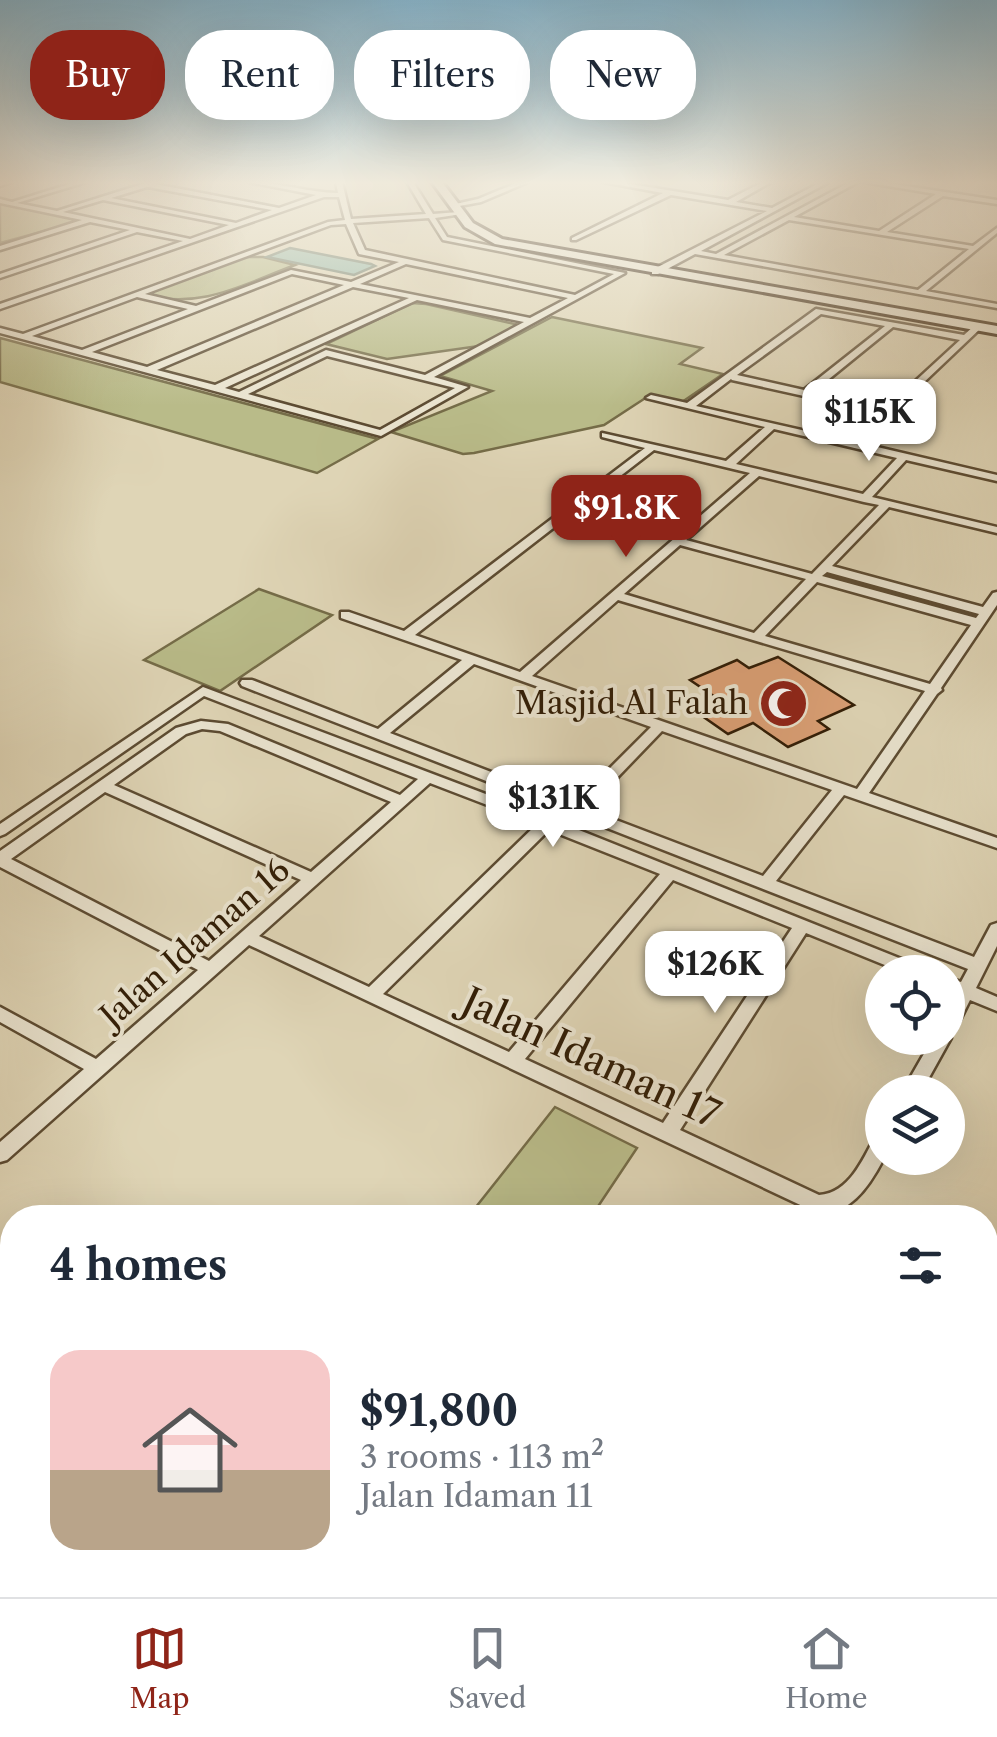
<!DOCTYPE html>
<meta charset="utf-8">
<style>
:root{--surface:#fff;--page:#f2f2f3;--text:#1f2937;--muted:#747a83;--line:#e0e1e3;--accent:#8f2418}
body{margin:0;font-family:"Libre Caslon Text",serif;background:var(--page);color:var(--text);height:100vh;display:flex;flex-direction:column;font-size:38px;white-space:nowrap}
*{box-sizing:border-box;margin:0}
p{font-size:32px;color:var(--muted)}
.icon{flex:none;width:55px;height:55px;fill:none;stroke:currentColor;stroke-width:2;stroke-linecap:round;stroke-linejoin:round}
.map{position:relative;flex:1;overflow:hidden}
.side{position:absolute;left:0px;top:1205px;width:998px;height:392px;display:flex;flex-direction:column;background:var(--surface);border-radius:40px 40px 0 0;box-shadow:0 10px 40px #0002}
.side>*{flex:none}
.top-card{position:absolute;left:30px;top:30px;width:938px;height:90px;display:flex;gap:20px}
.buttons{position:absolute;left:865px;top:955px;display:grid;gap:20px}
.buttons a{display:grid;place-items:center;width:100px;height:100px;border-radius:50%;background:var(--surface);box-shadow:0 10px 40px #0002;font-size:50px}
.price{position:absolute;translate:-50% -85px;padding:0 22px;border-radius:20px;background:#fff;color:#222;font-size:32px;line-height:65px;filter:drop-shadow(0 2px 5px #0008)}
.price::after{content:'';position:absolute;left:50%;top:60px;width:30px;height:22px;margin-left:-15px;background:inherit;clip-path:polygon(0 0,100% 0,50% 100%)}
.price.selected{background:var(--accent);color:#fff}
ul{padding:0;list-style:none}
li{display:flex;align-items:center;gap:30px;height:250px;padding:0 50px}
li+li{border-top:2px solid var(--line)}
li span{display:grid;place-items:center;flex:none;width:280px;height:200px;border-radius:30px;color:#555}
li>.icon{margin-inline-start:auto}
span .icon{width:120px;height:120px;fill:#fffc;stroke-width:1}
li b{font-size:42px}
h2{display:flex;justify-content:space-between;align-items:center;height:120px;padding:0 50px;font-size:42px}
.chip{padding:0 35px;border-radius:40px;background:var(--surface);box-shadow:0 10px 40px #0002;font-size:35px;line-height:90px}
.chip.selected{background:var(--accent);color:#fff}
.menu{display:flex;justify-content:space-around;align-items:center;height:140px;border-top:2px solid var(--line);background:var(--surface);font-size:28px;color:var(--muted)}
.menu a{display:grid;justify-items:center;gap:5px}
.menu .selected{color:var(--accent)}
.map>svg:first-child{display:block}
.green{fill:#b9bb89;stroke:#756c48;stroke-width:2.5}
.water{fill:#94b9a9;stroke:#6c7b68;stroke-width:2.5}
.building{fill:#dba076;stroke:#311d06;stroke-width:2.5}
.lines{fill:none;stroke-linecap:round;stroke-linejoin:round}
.street-casing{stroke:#5c4b32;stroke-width:5}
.secondary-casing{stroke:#311d06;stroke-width:6}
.street{fill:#eae4d0;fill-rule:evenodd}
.secondary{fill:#eae4d0;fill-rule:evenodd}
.labels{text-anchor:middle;stroke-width:8;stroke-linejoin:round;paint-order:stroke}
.poi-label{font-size:32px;fill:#311d06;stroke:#eae4d0;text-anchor:end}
.street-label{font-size:32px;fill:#311d06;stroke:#eae4d0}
.near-street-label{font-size:38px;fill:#311d06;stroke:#eae4d0}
</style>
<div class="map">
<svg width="997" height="1597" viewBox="0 0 997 1597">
<rect width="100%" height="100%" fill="#dfd5b6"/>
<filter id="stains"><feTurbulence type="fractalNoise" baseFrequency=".002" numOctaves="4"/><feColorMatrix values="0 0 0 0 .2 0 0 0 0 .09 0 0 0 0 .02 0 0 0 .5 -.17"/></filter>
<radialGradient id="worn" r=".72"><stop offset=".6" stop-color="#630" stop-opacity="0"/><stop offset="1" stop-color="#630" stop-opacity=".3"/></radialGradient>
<g class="green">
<polygon points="0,203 6,203 81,221 0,243"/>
<path d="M244,257h19l32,8c-56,21 -92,44 -152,30z"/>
<polygon points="412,303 426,304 519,325 479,346 387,359 326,344"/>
<polygon points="552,317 702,348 680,364 723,374 682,402 650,395 604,425 474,453 463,454 391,432 492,391 440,376"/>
<polygon points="0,338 378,439 317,473 0,382"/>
<polygon points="259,589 332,615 220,691 144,660"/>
<polygon points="555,1107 637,1148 591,1217 468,1217"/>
<polygon points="0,1269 12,1278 12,1367 0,1380"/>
<polygon points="669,1585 819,1585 814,1597 688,1597"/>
</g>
<polygon class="water" points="290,248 371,264 375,266 354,275 267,257"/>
<polygon class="building" points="778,657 854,705 818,721 829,729 788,747 753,723 728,734 695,711 721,701 690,680 737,660 749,668"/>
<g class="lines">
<defs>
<g id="street">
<polygon points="0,182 12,182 0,186"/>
<path d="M76,182h10l-69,21 40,8 92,-29h10l-4,2 124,24 37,-13 -67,-13c30,0 59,11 89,11l-2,-11h6l9,37 75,-5 -19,-32h6l20,32 26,-2 3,2 -27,4 12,19 178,36 -191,104 34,10 -87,49 -381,-103v-5l23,6 305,-112 17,-2 -6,-23h-15l-324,112v-5l183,-63 -46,-9 -137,46v-4l130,-44 -40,-8 -90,28v-4l82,-26 -82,-17v-4l12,3zM147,187h1l124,23 -36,13 -125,-25zM103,200l126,25 -39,14 -127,-27zM429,218l14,22 171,34 -39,21 -210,-45 -12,-27zM346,224l13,30 40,8 -48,20 -60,-12 -95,36 -51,-12 186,-69zM406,264l162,34 -38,20 -170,-34zM292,274l52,11 -197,82 -55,-15zM353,287l56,11 -194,87 -58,-15zM137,297l51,12 -106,41 -50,-14zM417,300l107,22 -99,53 -99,-25 -87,42 -14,-4zM327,356l128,32 -75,42 -132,-36z"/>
<polygon points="519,182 528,182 481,202 454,207 451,205 478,199"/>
<path d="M603,182h15l110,18 35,-18h8l-35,20 36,6 49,-26h8l-128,69 15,3 134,-72h8l-64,35 85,14 57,-37 -72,-12h16l117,18v4l-54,-8 -56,36 86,14 24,-18v5l-71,58 71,13v4l-302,-54 -37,20h-6v-4l115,-59 -96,-16 -95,45h-4v-2l91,-45zM789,220l180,29 -51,41 -194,-35z"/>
<path d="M816,309l148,26 11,-10 7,2 -122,116 137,32v6l-91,-21 -34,37 125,30v6l-108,-26 -57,59 151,41 10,-14 4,-1v13l-56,83 1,2 -5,4 -68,99 128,45v10l-153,-53 -68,86 198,76 17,-32 6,-2v23l-21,42 21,9v14l-27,-11 -16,32 -5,2 2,4 -30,54h-19l31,-54h15v-28l8,-16 -8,-3v-13l13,4 7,-13 -389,-152 -10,9 355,142 2,4h-24l-96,-39 -126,197 139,65c30,-2 43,-34 56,-58l7,-2v23h2c-14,27 -37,64 -73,52l-562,-265 -242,215 -7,2v-20l84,-73 -84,-47v-15l96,52 102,-89 -198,-103v-16l176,-123 25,-7 27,3 172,71 18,-16 -214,-83 -199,138 -5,2v-12l203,-137 354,134 9,-9 -324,-126 -2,-3 2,-3h10l126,49 84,-69 -121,-42v-6h8l55,19 241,-183 -43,-11v-4l124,28 39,-34 -119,-29 5,-3 36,8zM821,314l64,12 -81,64 -67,-15zM893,327l67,13 -74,68 -73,-16zM731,379l1,1 149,33 -31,28 -154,-35zM774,429l123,29 -34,36 -127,-30zM654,450l96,23 -230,199 -105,-37zM759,476l105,26 15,3 -67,69 -126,-34zM680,545l126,34 -52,54 -130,-39zM827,572l152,42 -3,4 -154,-42zM817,582l154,43 -41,59 -165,-48zM618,600l307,91 -68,98 -325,-113zM474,664l177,63 -77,77 -184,-71zM202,729l18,2 171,71 -80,70 -197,-87 72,-51zM662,731l170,59 -69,86 -176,-67zM430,783l107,41 -168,163 -110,-51zM105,792l196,88 -92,81 -198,-102zM549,830l111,44 -151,178 -126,-58zM673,880l119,48 -129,195 -138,-64z"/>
<polygon points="0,1454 12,1460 12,1488 0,1482"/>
<polygon points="12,1504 12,1536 0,1544 0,1512"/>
<polygon points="135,1585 169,1585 176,1597 142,1597"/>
</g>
<polygon id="secondary" points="432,182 442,182 473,223 502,239 997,326 997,334 495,244 465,227"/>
</defs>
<use href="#street" class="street-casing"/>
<use href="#secondary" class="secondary-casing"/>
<use href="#street" class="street"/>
<use href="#secondary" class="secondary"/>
</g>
<linearGradient id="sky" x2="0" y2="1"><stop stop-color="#86b6cf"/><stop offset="0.45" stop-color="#f1ecde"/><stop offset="1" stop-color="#f1ecde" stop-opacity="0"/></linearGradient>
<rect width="997" height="406" fill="url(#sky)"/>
<defs>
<symbol id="mosque-disc" viewBox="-11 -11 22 22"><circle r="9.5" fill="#8f2418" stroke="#eae4d0"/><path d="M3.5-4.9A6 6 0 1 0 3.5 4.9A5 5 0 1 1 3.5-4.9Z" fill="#fff"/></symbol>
</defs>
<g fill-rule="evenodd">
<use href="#mosque-disc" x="756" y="676" width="55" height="55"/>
</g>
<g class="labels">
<g class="poi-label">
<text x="748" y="714">Masjid Al Falah</text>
</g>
<g class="street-label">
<text transform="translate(195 943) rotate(-41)" y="11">Jalan Idaman 16</text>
</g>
<g class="near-street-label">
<text transform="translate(591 1058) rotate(25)" y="13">Jalan Idaman 17</text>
</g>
</g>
<rect width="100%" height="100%" filter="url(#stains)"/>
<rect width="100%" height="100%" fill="url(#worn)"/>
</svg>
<div class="buttons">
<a><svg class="icon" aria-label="locate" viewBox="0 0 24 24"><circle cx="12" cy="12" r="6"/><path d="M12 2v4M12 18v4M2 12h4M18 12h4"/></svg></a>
<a><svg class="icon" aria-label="layers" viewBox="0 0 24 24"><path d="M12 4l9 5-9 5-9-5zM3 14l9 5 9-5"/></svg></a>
</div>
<b class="price" style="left:869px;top:464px">$115K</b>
<b class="price selected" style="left:626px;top:560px">$91.8K</b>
<b class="price" style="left:553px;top:850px">$131K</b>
<b class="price" style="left:715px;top:1016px">$126K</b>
<div class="top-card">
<a class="chip selected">Buy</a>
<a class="chip">Rent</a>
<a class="chip">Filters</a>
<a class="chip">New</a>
</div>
<section class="side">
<h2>4 homes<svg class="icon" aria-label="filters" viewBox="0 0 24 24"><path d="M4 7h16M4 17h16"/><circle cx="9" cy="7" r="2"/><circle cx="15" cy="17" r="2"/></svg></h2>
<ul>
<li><span style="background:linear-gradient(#f6c9c9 60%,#b9a48a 0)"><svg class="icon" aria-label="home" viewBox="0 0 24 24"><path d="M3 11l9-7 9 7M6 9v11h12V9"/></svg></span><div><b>$91,800</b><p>3 rooms · 113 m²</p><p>Jalan Idaman 11</p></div></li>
</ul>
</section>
</div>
<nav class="menu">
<a class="selected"><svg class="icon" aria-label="map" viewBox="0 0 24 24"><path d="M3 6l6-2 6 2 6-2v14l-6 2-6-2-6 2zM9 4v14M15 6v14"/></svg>Map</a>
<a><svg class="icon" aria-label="saved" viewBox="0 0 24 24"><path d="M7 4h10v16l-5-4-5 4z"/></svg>Saved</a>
<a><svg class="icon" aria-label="home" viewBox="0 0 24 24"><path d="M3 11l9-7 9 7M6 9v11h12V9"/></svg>Home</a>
</nav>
